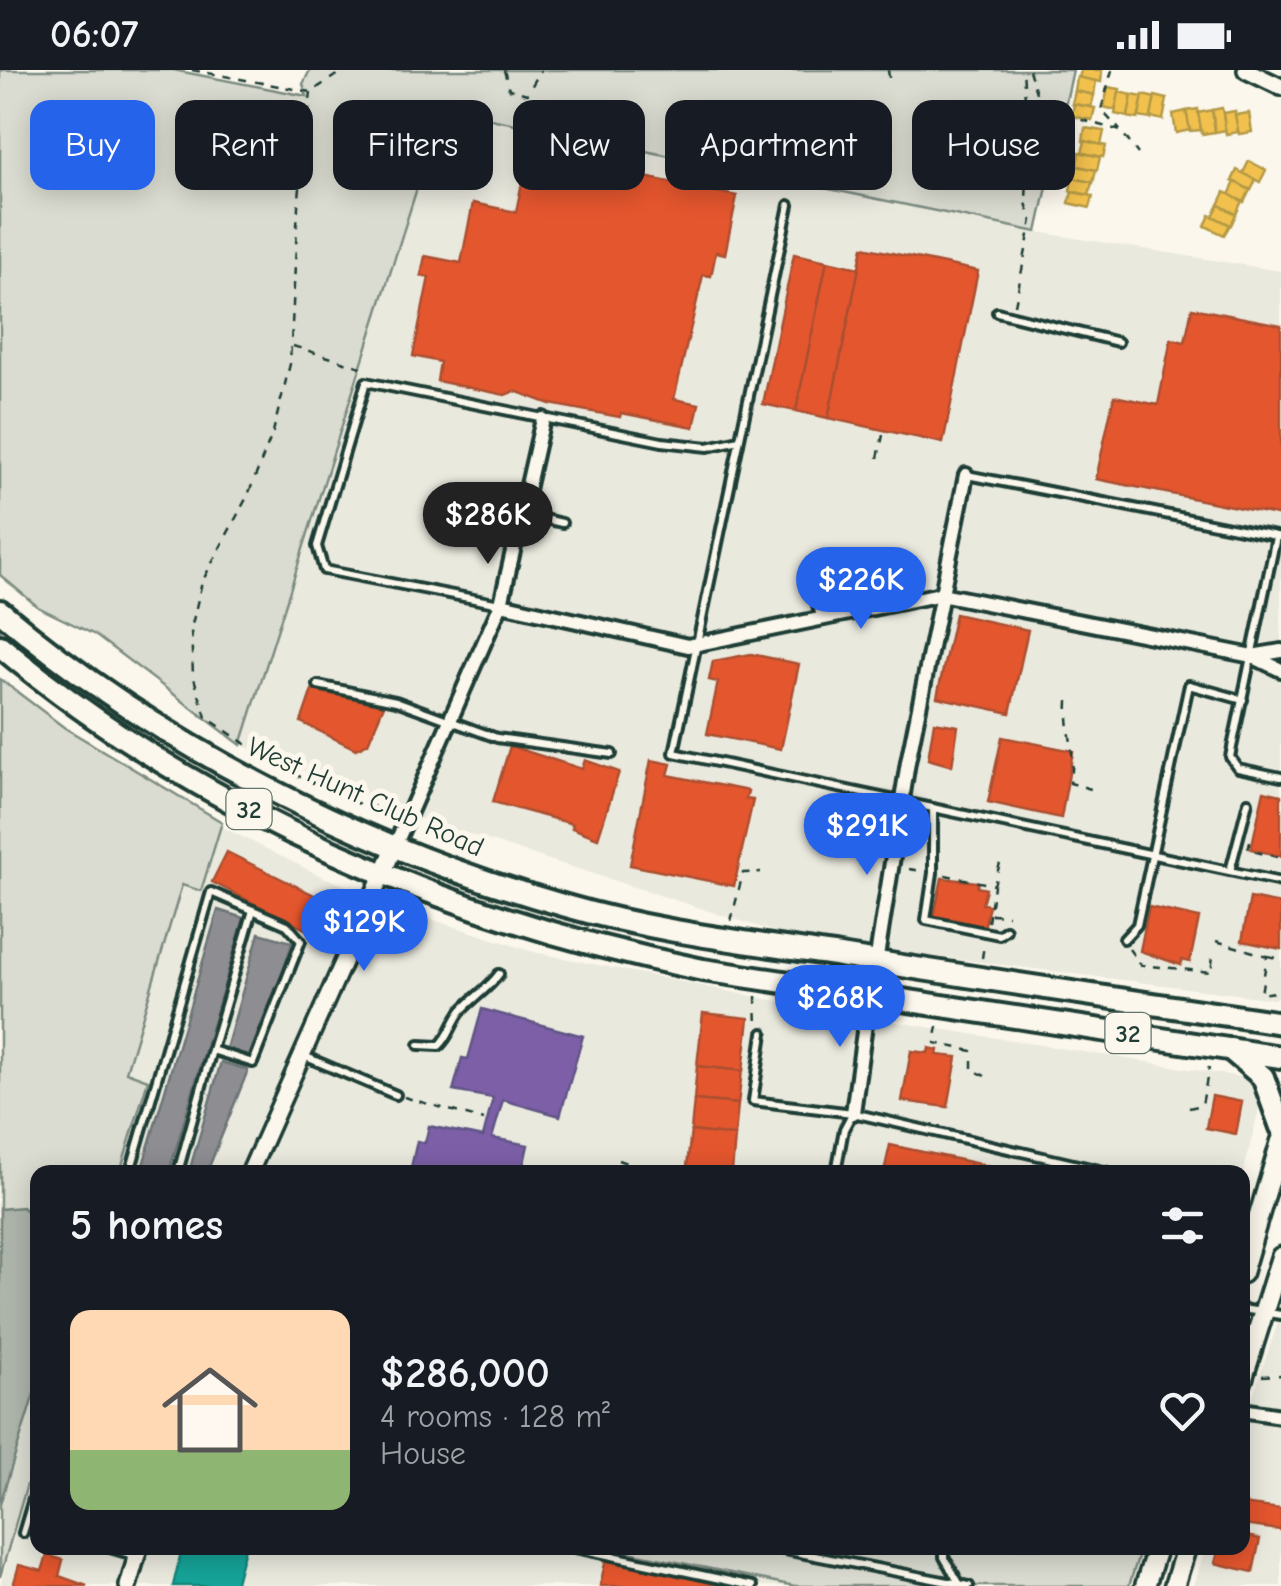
<!DOCTYPE html>
<meta charset="utf-8">
<style>
:root{--surface:#171b24;--page:#242831;--text:#f1f3f6;--muted:#9ea1a6;--line:#363941;--accent:#2563eb}
body{margin:0;font-family:"Comic Neue",sans-serif;background:var(--page);color:var(--text);height:100vh;display:flex;flex-direction:column;font-size:38px;white-space:nowrap}
*{box-sizing:border-box;margin:0}
p{font-size:32px;color:var(--muted)}
.icon{flex:none;width:55px;height:55px;fill:none;stroke:currentColor;stroke-width:2;stroke-linecap:round;stroke-linejoin:round}
.map{position:relative;flex:1;overflow:hidden}
.side{position:absolute;left:30px;top:1095px;width:1220px;height:390px;display:flex;flex-direction:column;background:var(--surface);border-radius:20px;box-shadow:0 5px 25px #0003}
.side>*{flex:none}
.hud{position:absolute;left:30px;top:30px;width:1222px;height:90px;display:flex;gap:20px}
.price{position:absolute;translate:-50% -85px;padding:0 22px;border-radius:35px;background:var(--accent);color:#fff;font-size:32px;line-height:65px;filter:drop-shadow(0 2px 5px #0008)}
.price::after{content:'';position:absolute;left:50%;top:60px;width:30px;height:22px;margin-left:-15px;background:inherit;clip-path:polygon(0 0,100% 0,50% 100%)}
.price.on{background:#222;color:#fff}
ul{padding:0;list-style:none}
li{display:flex;align-items:center;gap:30px;height:250px;padding:0 40px}
li+li{border-top:2px solid var(--line)}
li span{display:grid;place-items:center;flex:none;width:280px;height:200px;border-radius:20px;color:#555}
li>.icon{margin-inline-start:auto}
span .icon{width:120px;height:120px;fill:#fffc;stroke-width:1}
li b{font-size:42px}
h2{display:flex;justify-content:space-between;align-items:center;height:120px;padding:0 40px;font-size:42px}
.tag{padding:0 35px;border-radius:20px;background:var(--surface);box-shadow:0 5px 25px #0003;font-size:35px;line-height:90px}
.tag.on{background:var(--accent);color:#fff}
.status{display:flex;justify-content:space-between;align-items:center;height:70px;padding:0 50px;background:var(--surface);direction:ltr}
.status svg{height:28px;fill:currentColor}
.map>svg:first-child{display:block}
.built{fill:#eae9de}
.green{fill:#dbdcd1;stroke:#7d8c82;stroke-width:2.5}
.water{fill:#adb4aa;stroke:#74847b;stroke-width:2.5}
.homes{fill:#f2c14e;stroke:#b39946;stroke-width:2.5}
.shops{fill:#e4572e;stroke:#a94f30;stroke-width:2.5}
.offices{fill:#7b5ea7;stroke:#5f5484;stroke-width:2.5}
.public{fill:#17a398;stroke:#19847a;stroke-width:2.5}
.industry{fill:#8d8d92;stroke:#6c7576;stroke-width:2.5}
.lines{fill:none;stroke-linecap:round;stroke-linejoin:round}
.service-casing{stroke:#1f3d34;stroke-width:14}
.minor-casing{stroke:#1f3d34;stroke-width:20}
.tertiary-casing{stroke:#1f3d34;stroke-width:22}
.secondary-casing{stroke:#1f3d34;stroke-width:25}
.primary-casing{stroke:#1f3d34;stroke-width:28}
.path{stroke:#1f3d34;stroke-width:2.5;stroke-dasharray:8 8;stroke-linecap:butt}
.service{stroke:#fbf7ec;stroke-width:6}
.minor{stroke:#fbf7ec;stroke-width:12}
.tertiary{stroke:#fbf7ec;stroke-width:15}
.secondary{stroke:#fbf7ec;stroke-width:18}
.primary{stroke:#fbf7ec;stroke-width:20}
.labels{text-anchor:middle;stroke-width:10;stroke-linejoin:round;paint-order:stroke}
.shield{fill:#fbf7ec;stroke:#61756b;stroke-width:2.5}
.shield-label{font-size:25px;font-weight:bold;fill:#1f3d34}
.street-label{font-size:28px;fill:#1f3d34;stroke:#fbf7ec}
</style>
<div class="status"><b>06:07</b><svg viewBox="0 0 49 12"><path d="M0 12V9h3v3zM5 12V6h3v6zM10 12V3h3v9zM15 12V0h3v12zM26 1h20v11H26zM47 4h2v5h-2z"/></svg></div>
<div class="map">
<svg width="1281" height="1516" viewBox="0 0 1281 1516">
<rect width="100%" height="100%" fill="#fbf7ec"/>
<filter id="ink" filterUnits="userSpaceOnUse"><feTurbulence type="fractalNoise" baseFrequency=".01" numOctaves="2"/><feDisplacementMap in="SourceGraphic" scale="20" xChannelSelector="R" yChannelSelector="G"/><feConvolveMatrix kernelMatrix="1 2 1 2 8 2 1 2 1" color-interpolation-filters="sRGB"/></filter>
<g filter="url(#ink)">
<g class="built">
<polygon points="443,40 1037,162 1281,201 1281,924 1274,929 797,869 415,747 241,675"/>
<polygon points="222,757 321,806 421,846 534,882 816,939 1246,1008 1261,1030 1243,1105 121,1102 147,1010 126,1003 182,815 200,820"/>
<polygon points="1281,1243 1281,1516 1194,1516 1205,1478 1242,1478 1243,1356"/>
<polygon points="37,1382 38,1478 609,1478 795,1516 0,1516"/>
</g>
<g class="green">
<polygon points="0,0 173,0 307,26 303,14 310,0 1073,0 1037,162 442,39 241,675 95,565 38,537 0,505"/>
<polygon points="0,552 183,680 181,683 81,626 0,564"/>
<polygon points="0,609 65,658 222,752 201,821 182,815 126,1002 148,1010 120,1102 38,1102 37,1380 0,1507"/>
<polygon points="609,1478 1141,1478 1129,1516 795,1516"/>
</g>
<polygon class="water" points="22,1137 37,1151 37,1314 0,1434 0,1139"/>
<g class="homes">
<polygon points="1081,0 1102,0 1101,12 1079,8"/>
<polygon points="1077,7 1096,11 1094,25 1075,21"/>
<polygon points="1108,17 1120,19 1115,40 1104,37"/>
<polygon points="1075,21 1094,25 1091,37 1072,34"/>
<polygon points="1119,22 1132,25 1128,47 1115,44"/>
<polygon points="1132,25 1143,27 1138,49 1128,47"/>
<polygon points="1143,25 1155,28 1151,49 1139,47"/>
<polygon points="1155,26 1167,29 1163,50 1151,47"/>
<polygon points="1074,34 1095,38 1092,50 1072,46"/>
<polygon points="1222,38 1226,60 1215,62 1212,40"/>
<polygon points="1198,39 1201,60 1190,61 1186,41"/>
<polygon points="1212,40 1215,62 1202,64 1198,43"/>
<polygon points="1186,41 1190,60 1176,63 1173,44"/>
<polygon points="1235,41 1238,62 1226,64 1223,43"/>
<polygon points="1249,43 1252,62 1239,64 1235,45"/>
<polygon points="1085,58 1104,61 1101,75 1083,71"/>
<polygon points="1085,71 1106,76 1103,87 1082,83"/>
<polygon points="1079,82 1100,87 1097,100 1077,96"/>
<polygon points="1249,91 1266,100 1260,112 1243,103"/>
<polygon points="1077,96 1096,100 1093,113 1074,108"/>
<polygon points="1237,100 1256,110 1251,120 1232,111"/>
<polygon points="1072,108 1092,112 1089,125 1070,121"/>
<polygon points="1235,112 1250,120 1244,132 1229,125"/>
<polygon points="1072,122 1093,126 1090,138 1069,133"/>
<polygon points="1225,122 1242,131 1236,144 1219,135"/>
<polygon points="1219,135 1236,144 1231,155 1213,146"/>
<polygon points="1210,145 1230,155 1224,165 1205,156"/>
</g>
<g class="shops">
<polygon points="528,83 737,126 725,184 716,182 711,206 703,205 674,329 699,334 694,357 621,343 620,347 550,334 515,321 505,325 437,311 440,292 413,286 429,207 421,206 425,186 461,193 473,133 516,142"/>
<polygon points="863,177 978,201 943,373 828,348"/>
<polygon points="794,184 827,191 796,341 763,334"/>
<polygon points="827,191 859,198 828,348 796,341"/>
<polygon points="1192,238 1281,255 1281,446 1096,409 1114,326 1158,335 1171,269 1185,272"/>
<polygon points="955,544 1028,560 1010,643 937,627"/>
<polygon points="751,584 799,594 781,679 707,664 718,612 709,610 713,591"/>
<polygon points="312,620 384,635 368,673 356,679 301,652"/>
<polygon points="934,652 958,656 952,696 928,689"/>
<polygon points="1002,667 1073,681 1061,748 988,732"/>
<polygon points="510,676 582,699 585,690 619,702 598,768 572,758 573,754 493,732"/>
<polygon points="651,690 671,694 668,705 748,721 746,729 753,730 734,816 630,795"/>
<polygon points="1264,721 1281,725 1281,786 1251,779"/>
<polygon points="227,782 314,825 321,843 311,862 212,812"/>
<polygon points="942,808 978,812 977,817 986,819 982,834 989,835 984,859 934,847"/>
<polygon points="1250,828 1281,834 1281,879 1242,871"/>
<polygon points="1149,837 1199,848 1190,892 1182,890 1181,895 1140,881"/>
<polygon points="703,943 749,948 743,1001 697,996"/>
<polygon points="929,978 938,980 937,985 957,987 948,1037 902,1031 911,981 928,983"/>
<polygon points="697,996 742,1001 738,1034 694,1030"/>
<polygon points="1212,1026 1242,1032 1236,1064 1206,1058"/>
<polygon points="694,1030 738,1034 735,1066 691,1061"/>
<polygon points="691,1061 735,1066 732,1102 687,1097"/>
<polygon points="890,1075 970,1092 968,1102 884,1102"/>
<polygon points="970,1092 1010,1101 1009,1102 968,1102"/>
<polygon points="1242,1434 1281,1439 1281,1460 1242,1455"/>
<polygon points="1242,1465 1260,1469 1253,1502 1215,1493 1219,1478 1242,1478"/>
<polygon points="47,1485 63,1490 59,1506 87,1516 13,1516 19,1495 42,1501"/>
<polygon points="606,1489 725,1513 725,1516 600,1516"/>
</g>
<polygon class="offices" points="482,939 583,966 560,1046 503,1030 492,1068 528,1075 522,1102 410,1102 417,1071 425,1073 429,1056 483,1067 493,1028 453,1021 462,988 468,989"/>
<polygon class="public" points="182,1478 245,1478 235,1516 173,1516"/>
<g class="industry">
<polygon points="218,840 244,848 169,1102 141,1102"/>
<polygon points="259,863 292,872 279,918 276,917 249,986 226,979"/>
<polygon points="221,992 248,1000 207,1102 189,1102"/>
</g>
<g class="lines">
<defs>
<g id="service">
<polyline points="789,135 674,683 1281,812"/>
<polyline points="997,242 1118,272"/>
<polyline points="967,405 1281,467"/>
<polyline points="522,444 562,453"/>
<polyline points="1276,467 1230,687 1238,698 1281,707"/>
<polyline points="812,514 820,547"/>
<polyline points="500,534 324,500 317,476 366,312 662,372 708,377 739,370"/>
<polyline points="318,615 396,631 497,668 612,684"/>
<polyline points="933,738 933,803 926,850 999,865 1006,860"/>
<polyline points="1230,801 1248,732"/>
<polyline points="1124,869 1137,855 1189,615 1243,630"/>
<polyline points="763,963 753,1031 853,1043 1108,1102"/>
<path d="M419,975l20,1c12,-11 13,-24 23,-36 12,-13 26,-21 37,-36"/>
<polyline points="212,980 253,840"/>
<polyline points="304,986 396,1025"/>
<polyline points="130,1102 211,822 287,855 301,871 253,993 212,980 178,1102"/>
<polyline points="836,1102 844,1059 852,1044"/>
<polyline points="1242,1239 1281,1245"/>
<polyline points="23,1463 38,1412"/>
<polyline points="110,1478 137,1486"/>
<polyline points="575,1478 753,1516"/>
<polyline points="774,1478 969,1516"/>
<polyline points="944,1478 944,1487 959,1513"/>
</g>
<g id="minor">
<polyline points="501,534 688,576 941,524 1252,586 1281,600"/>
<polyline points="1252,586 1281,581"/>
<polyline points="395,776 501,534 543,349"/>
<polyline points="876,893 908,692 966,405"/>
<polyline points="853,1043 869,925"/>
<polyline points="1242,1340 1281,1346"/>
</g>
<g id="tertiary">
<polyline points="1246,0 1281,17"/>
<polyline points="250,1102 395,776"/>
<polyline points="128,1516 139,1478"/>
</g>
<g id="secondary">
<polyline points="1242,1203 1281,1071"/>
<polyline points="1242,1311 1281,1187"/>
<polyline points="1145,1516 1157,1478"/>
<polyline points="1174,1516 1186,1478"/>
</g>
<g id="primary">
<path d="M0,541c161,136 364,238 566,295 89,26 182,36 274,50 147,24 294,45 441,67"/>
<path d="M0,576c200,167 450,273 703,324l578,87"/>
<polyline points="1230,979 1263,1007 1281,1057"/>
</g>
</defs>
<use href="#service" class="service-casing"/>
<use href="#minor" class="minor-casing"/>
<use href="#tertiary" class="tertiary-casing"/>
<use href="#secondary" class="secondary-casing"/>
<use href="#primary" class="primary-casing"/>
<g class="path">
<polyline points="192,0 311,22 344,0"/>
<polyline points="504,0 509,19 527,24 541,0"/>
<polyline points="888,0 889,8"/>
<polyline points="1029,0 1038,29 1050,41 1121,61 1138,84"/>
<polyline points="1112,0 1101,40 1120,60"/>
<polyline points="311,22 298,136 290,294 273,362 248,425 202,512 191,559 193,605 206,647 279,697 359,734 377,737"/>
<polyline points="1015,235 1032,150 1026,133 1028,72 1023,0"/>
<polyline points="293,276 361,297 363,302"/>
<polyline points="878,388 883,365"/>
<path d="M1068,631c-2,32 9,50 2,82l21,6"/>
<polyline points="1250,771 1248,780 1281,788"/>
<polyline points="909,799 922,801"/>
<polyline points="945,805 994,815 1000,793"/>
<polyline points="991,844 1008,845"/>
<polyline points="731,851 743,803 761,802"/>
<polyline points="988,852 994,816"/>
<polyline points="1216,871 1267,886 1261,924 1281,921"/>
<polyline points="1129,879 1141,895 1211,902 1213,886"/>
<polyline points="1268,886 1281,889"/>
<polyline points="982,888 984,875"/>
<polyline points="756,926 757,957"/>
<polyline points="938,956 935,973 972,981 972,999 985,1006"/>
<polyline points="404,1027 484,1050"/>
<polyline points="1189,1038 1202,1035 1209,997"/>
<polyline points="618,1090 651,1102"/>
<polyline points="1262,1306 1281,1305"/>
</g>
<use href="#service" class="service"/>
<use href="#minor" class="minor"/>
<use href="#tertiary" class="tertiary"/>
<use href="#secondary" class="secondary"/>
<use href="#primary" class="primary"/>
</g>
</g>
<g class="labels">
<g class="shield">
<rect x="226.5" y="719" width="45" height="40" rx="8"/>
<rect x="1105.5" y="943" width="45" height="40" rx="8"/>
</g>
<g class="shield-label">
<text x="249" y="748">32</text>
<text x="1128" y="972">32</text>
</g>
<g class="street-label">
<text transform="translate(366 726) rotate(24)" y="10">West Hunt Club Road</text>
</g>
</g>
</svg>
<b class="price on" style="left:488px;top:497px">$286K</b>
<b class="price" style="left:861px;top:562px">$226K</b>
<b class="price" style="left:867px;top:808px">$291K</b>
<b class="price" style="left:364px;top:904px">$129K</b>
<b class="price" style="left:840px;top:980px">$268K</b>
<div class="hud">
<a class="tag on">Buy</a>
<a class="tag">Rent</a>
<a class="tag">Filters</a>
<a class="tag">New</a>
<a class="tag">Apartment</a>
<a class="tag">House</a>
</div>
<section class="side">
<h2>5 homes<svg class="icon" aria-label="filters" viewBox="0 0 24 24"><path d="M4 7h16M4 17h16"/><circle cx="9" cy="7" r="2"/><circle cx="15" cy="17" r="2"/></svg></h2>
<ul>
<li><span style="background:linear-gradient(#ffd9b3 70%,#8fb573 0)"><svg class="icon" aria-label="home" viewBox="0 0 24 24"><path d="M3 11l9-7 9 7M6 9v11h12V9"/></svg></span><div><b>$286,000</b><p>4 rooms · 128 m²</p><p>House</p></div><svg class="icon" aria-label="heart" viewBox="0 0 24 24"><path d="M12 20l-8-8c-3-5 5-10 8-4 3-6 11-1 8 4z"/></svg></li>
</ul>
</section>
</div>
